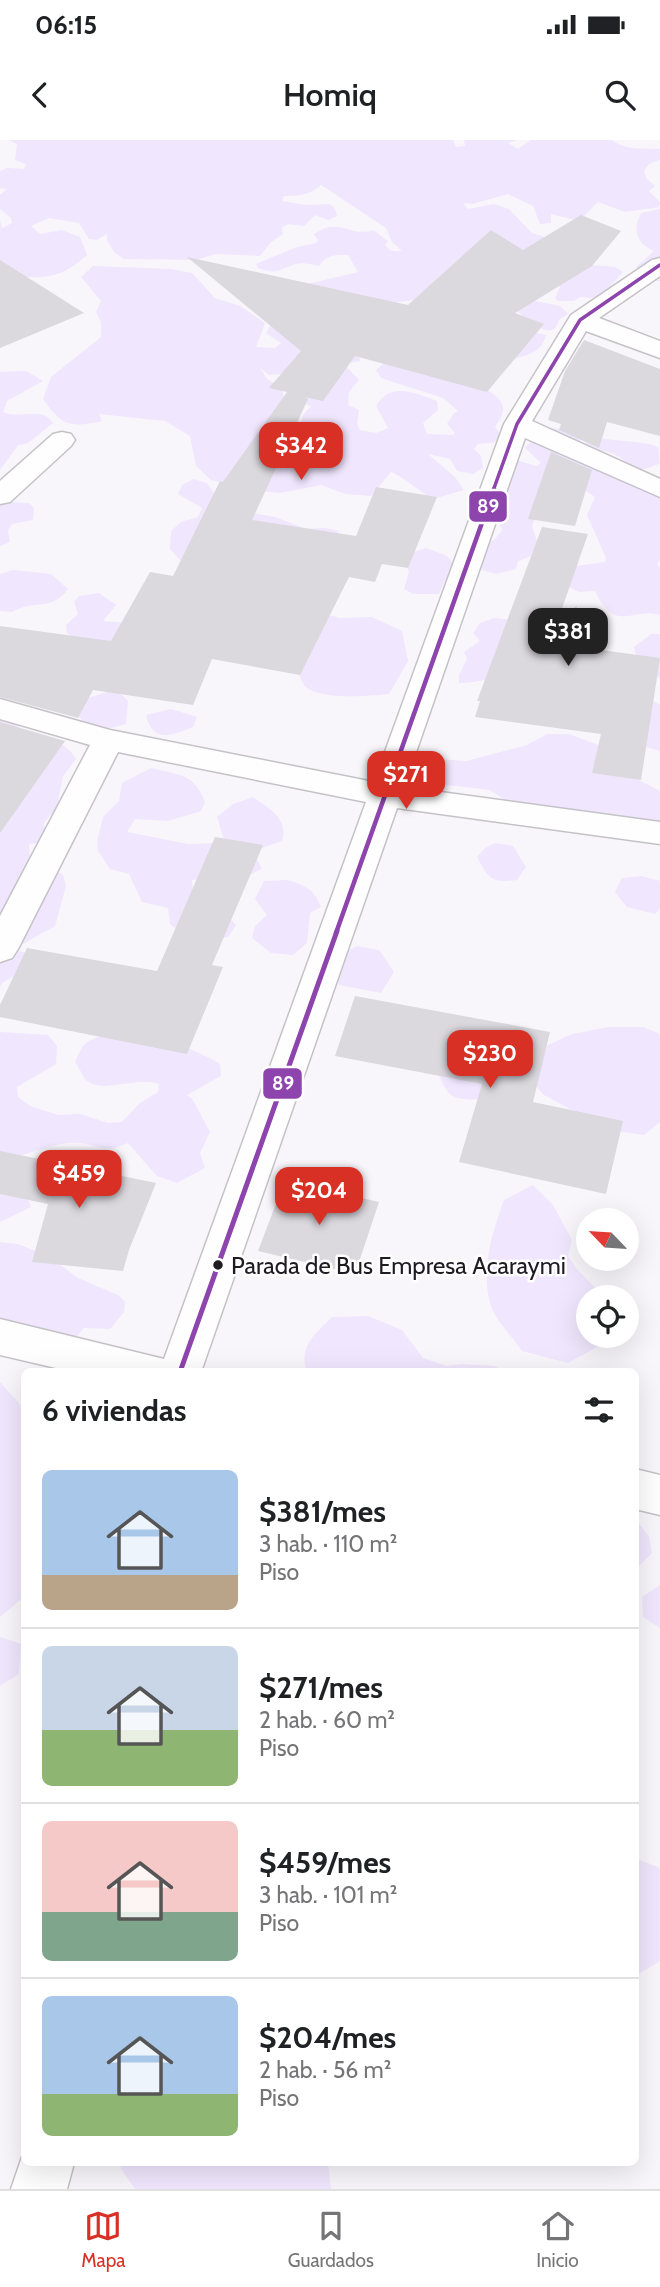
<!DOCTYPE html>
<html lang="es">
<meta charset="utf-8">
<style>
:root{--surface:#fff;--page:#f2f2f2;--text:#202124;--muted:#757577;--line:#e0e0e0;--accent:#d93025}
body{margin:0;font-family:Cabin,sans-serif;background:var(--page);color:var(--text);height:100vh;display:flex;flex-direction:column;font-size:26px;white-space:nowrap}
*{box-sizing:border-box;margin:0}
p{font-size:23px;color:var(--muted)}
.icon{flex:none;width:38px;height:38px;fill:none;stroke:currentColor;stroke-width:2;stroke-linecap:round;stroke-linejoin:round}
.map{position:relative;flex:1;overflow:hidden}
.details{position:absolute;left:21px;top:1228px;width:618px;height:798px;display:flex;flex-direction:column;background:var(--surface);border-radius:10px;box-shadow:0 7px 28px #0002}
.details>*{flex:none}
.needle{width:46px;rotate:295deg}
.controls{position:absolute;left:576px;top:1068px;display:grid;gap:14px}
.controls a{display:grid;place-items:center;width:63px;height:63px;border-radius:50%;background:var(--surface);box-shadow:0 7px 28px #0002;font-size:35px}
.price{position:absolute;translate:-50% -60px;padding:0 16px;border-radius:14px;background:var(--accent);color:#fff;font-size:23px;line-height:46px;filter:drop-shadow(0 2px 4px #0008)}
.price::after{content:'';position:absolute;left:50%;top:42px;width:21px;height:16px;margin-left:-10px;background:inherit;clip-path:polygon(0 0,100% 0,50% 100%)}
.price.current{background:#222;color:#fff}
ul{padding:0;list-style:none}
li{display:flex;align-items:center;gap:21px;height:175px;padding:0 21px}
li+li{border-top:2px solid var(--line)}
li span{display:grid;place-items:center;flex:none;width:196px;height:140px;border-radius:10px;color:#555}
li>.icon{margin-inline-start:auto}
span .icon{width:84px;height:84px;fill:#fffc;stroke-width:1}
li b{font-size:30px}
h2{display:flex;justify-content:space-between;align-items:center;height:84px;padding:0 21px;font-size:30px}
.status{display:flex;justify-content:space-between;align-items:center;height:49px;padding:0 35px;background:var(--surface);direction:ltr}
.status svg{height:19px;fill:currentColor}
header{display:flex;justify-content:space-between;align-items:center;height:91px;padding:0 21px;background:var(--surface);font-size:32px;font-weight:600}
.tab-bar{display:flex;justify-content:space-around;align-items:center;height:98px;border-top:2px solid var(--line);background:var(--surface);font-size:19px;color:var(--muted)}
.tab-bar a{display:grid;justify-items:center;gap:4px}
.tab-bar .current{color:var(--accent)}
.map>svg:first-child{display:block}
.green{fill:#f0e6fd;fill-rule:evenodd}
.building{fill:#dbd8de}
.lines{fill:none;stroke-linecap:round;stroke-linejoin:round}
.minor-casing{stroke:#c4c2c7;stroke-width:3}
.minor{fill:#fefefe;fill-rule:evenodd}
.bus-1-far2-casing{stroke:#fff;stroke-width:7}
.bus-1-far1-casing{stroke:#fff;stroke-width:9}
.bus-1-casing{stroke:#fff;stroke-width:10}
.bus-1-far2{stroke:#8e44ad;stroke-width:3.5}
.bus-1-far1{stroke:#8e44ad;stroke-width:4.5}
.bus-1{stroke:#8e44ad;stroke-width:5}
.bus-dot{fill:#1f1b22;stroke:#fff;stroke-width:2.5}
.labels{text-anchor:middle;stroke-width:5;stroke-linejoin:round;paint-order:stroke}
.bus-label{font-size:24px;fill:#1f1b22;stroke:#fff;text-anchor:start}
.line-badge{stroke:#fff;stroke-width:2.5}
.badge-label{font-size:19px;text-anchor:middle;font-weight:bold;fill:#fff}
</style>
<div class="status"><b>06:15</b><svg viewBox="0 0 49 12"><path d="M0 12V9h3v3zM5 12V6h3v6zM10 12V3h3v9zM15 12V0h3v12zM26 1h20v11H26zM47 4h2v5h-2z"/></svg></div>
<header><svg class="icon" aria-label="back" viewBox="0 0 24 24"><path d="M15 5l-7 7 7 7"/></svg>Homiq<svg class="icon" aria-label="search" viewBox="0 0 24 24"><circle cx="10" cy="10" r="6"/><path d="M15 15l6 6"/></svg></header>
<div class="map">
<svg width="660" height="2049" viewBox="0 0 660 2049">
<rect width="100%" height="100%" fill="#f8f6fb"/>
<g class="green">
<path d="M8,0h445l3,7 9,-1 -1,-6h53l-9,3 10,6 13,-9h81c14,11 31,8 48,9v11l-11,4 -5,7 2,7 9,8 -6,5 11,11 -1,5 -34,5 -27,-10 -19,19 -28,-7v9l-11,1 -7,-18 -25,-12 -36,10 -9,-1 5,6 26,-5 15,5 23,24 43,14 -121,17 -33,33 73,-3 42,39 10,2c-3,16 -22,24 -37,23l-90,-59 -25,4 -35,46 1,12 -16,3 15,16 -10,12 -1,13 11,5 -2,14 3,6 16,3 12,-5 -12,-22c14,-25 40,-13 61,-5l1,9 -15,13 4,11 26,1 2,-2 -8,-9 7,-11 4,-2 -15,-13 -62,-20 -5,-8 11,-10c23,6 112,21 116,47 1,7 -4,14 -8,20l7,10 -4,5 -20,2 -4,5 7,7 2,12 -10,6 -16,-3 -7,-12 -22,-5 27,23 9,13 -31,9c-11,-6 -34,-25 -42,-27l-20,24 -26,-2 -24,-9 -41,8 -20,-2 -49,-11 -15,-14 -6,-30 -25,-15 -66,-7 3,7c-32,7 -40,5 -59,-22l8,-22 50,-40v-15l-5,-10 5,-11 -20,-24 12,-11 78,3 21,4 23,25 25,8 25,17 -9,24 19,1 6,-5 -15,-10 25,-45 67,-16 -10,-17c-13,0 -21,-1 -29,11 -6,-1 -16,-4 -23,-2 -16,5 -19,11 -38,4l-2,-4 41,-17 19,-4 2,-3 -4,-6c26,-18 35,4 59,-4l15,11 -3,4 6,6h11l-10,-9 -6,-14 -65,-43c-10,10 -24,11 -37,11l-2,5 24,4 24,-1 5,5 2,7 -9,4 -13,-5 -11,11 -15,-2 -7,3 1,7 -12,8 -11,14 -45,-2 -19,6 -72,-1 -10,-7 -7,-12v-6l-10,6 -8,-1 -10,-16 -30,-5 -18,8 9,8 22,-4 18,7 7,18c-27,23 -37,23 -72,22l-15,-14v-43l2,8 10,-5 -1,-5 -11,-9v-14l7,-6 -7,-1v-17l7,-3 17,1 2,-5 -11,-4 2,-16zM260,228l9,7 16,-1 15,28 11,4 -8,9 -2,9 -16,6v-27l-3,-15 -15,-9z"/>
<path d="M660,69v72h-7l-17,-14 18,-16c-17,-8 -22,-20 -13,-38z"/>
<polygon points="590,125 615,127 623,132 604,153 592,158 580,157 574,161 558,161 555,158 560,147 556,139"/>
<path d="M530,160l30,6 8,8 -9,6c-7,26 -33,-4 -44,-10z"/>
<path d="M26,231l17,10 -36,20 -4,11c17,8 38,-7 50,11l-25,20 -10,2 -18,25v-98z"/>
<path d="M544,288l19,1 18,9 -5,23 24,5 60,27v67l-3,4 3,4v47c-25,-9 -45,20 -65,-24l-16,1 -13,-6 3,-19 36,-5 1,-4 -19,-43 8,-18 -31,-21 -25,31 -7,19 5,15 -6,15 -13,5 -2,8 -20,5 -14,-4 -5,-10 2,-11 16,-10 7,-9 -8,-17 -15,-8 -1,-10 35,-36 23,7 5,-3 -16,-15z"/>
<path d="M600,298c19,4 41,2 58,9l2,16c-34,17 -27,-3 -49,-10 -10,-4 -18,0 -27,-5l3,-8z"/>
<polygon points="193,339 207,343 218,359 235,370 275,377 306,389 324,388 339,391 335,396 190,431 170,409 171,391 181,382 198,377 202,368 178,354 182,345"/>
<polygon points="0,361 29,363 34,368 33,380 12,384 8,391 10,402 0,406"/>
<polygon points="426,408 447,416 453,423 439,454 413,454 404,449 409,432 405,422 410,413"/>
<path d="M13,430l38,4 17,15c-17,23 -34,10 -56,23l-12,-1v-37z"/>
<polygon points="99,453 116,465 103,481 125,483 145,518 79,501 67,493 66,485 78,474 74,462 79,456"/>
<path d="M310,470l30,8 32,-1 30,14 6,30 -19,33c-18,2 -73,7 -85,-9 -12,-16 2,-57 6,-75z"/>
<path d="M494,478l39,4 46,10 3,11c-28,16 -91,41 -123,40v-8l8,-16 -3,-7 16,-11 -7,-8 7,-10z"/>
<polygon points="651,494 660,494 660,539 651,529 637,520 634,507"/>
<path d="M111,551l11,4 6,6 -2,23c-20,6 -36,9 -49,-10l1,-13z"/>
<polygon points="649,558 660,565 660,611 639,605"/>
<path d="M171,569l26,8 -4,10c-21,9 -41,16 -47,-12z"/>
<path d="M0,576c10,4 15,9 24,14 18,10 42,10 52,29l-13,17 -6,31 -14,17 4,7 -9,12 -9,1 1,23 16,-2 17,10 3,11 -11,40 -43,24 17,3 -9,19 -19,12 -1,4z"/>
<polygon points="547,594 569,594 609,609 623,632 660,651 660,700 521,671 490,650 430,643 428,627 437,619 466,621 527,605"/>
<path d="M151,628c28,7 43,5 54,34l-4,9 -33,10 -33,-2 -8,13 61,12 37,-1 -8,-26 16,-13 20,-7c16,11 36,22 29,44l-29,10 9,18 -31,14 -26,-5 -13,2 2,25 26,3 16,17 -8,12 -36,5 -22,-18 -2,-16 -26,-6 -13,-28 -19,-5 -12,-18 -1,-9 6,-25 16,-16 3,-18z"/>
<path d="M495,703l18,3 13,21 -9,13c-26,3 -28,-1 -40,-23l8,-9z"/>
<polygon points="642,736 660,741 660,768 655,774 627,767 615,752 622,738"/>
<path d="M287,740c17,5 28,9 34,27l-11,6 -3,30 -14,12 -22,-2 -19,-15 3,-12 12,-11 -12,-16 9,-18z"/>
<polygon points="357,806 379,810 394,832 381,853 339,845 332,829 341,814"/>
<polygon points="608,887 643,887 660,894 660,982 644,995 609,990 544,955 528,937 535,911 572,894"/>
<path d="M0,892l48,3 9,11 -1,18 -39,23 1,10 12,9 28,9 22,-1 28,9 14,-1 18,-19 18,-11 1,-8c-22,-8 -55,10 -72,-3 -4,-4 -8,-14 -12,-19 3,-6 6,-15 11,-19 32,-23 104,2 134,21l1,12 -34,19 6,5 17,32 -10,21 5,15 -28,15 -20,-7 -29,-33c-29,13 -32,-2 -59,0 -22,2 -42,12 -64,17l-5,10z"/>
<path d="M470,901l19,59c-39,-1 -40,2 -54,-36z"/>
<polygon points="0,1035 22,1044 31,1067 0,1082"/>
<path d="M533,1045l20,20 19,35 -4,16 7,11 29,30h-16v38h20v6l-40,22 -46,-12c-9,-14 -26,-30 -31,-45 -11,-36 1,-73 13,-106z"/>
<polygon points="0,1102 18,1104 50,1117 78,1138 118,1155 125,1162 124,1172 110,1189 84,1188 74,1199 0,1180"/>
<path d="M368,1176l34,14 21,28 24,8 15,-2 33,2 9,6h-197c-9,-25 8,-38 25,-55z"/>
<polygon points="0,1242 24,1269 24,1457 0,1477"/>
<polygon points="635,1379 649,1396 652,1413 635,1430"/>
<polygon points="660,1445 660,1488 643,1477 642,1457"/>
<polygon points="0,1497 21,1504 19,1534 0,1546"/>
<polygon points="635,1718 660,1728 660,1821 635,1836"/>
<polygon points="120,2023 328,2023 331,2049 135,2049 121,2029"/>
</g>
<g class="building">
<polygon points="581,75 621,91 592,126 515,173 544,184 487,252 355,216 323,261 305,257 308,259 252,380 356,396 376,347 437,357 408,428 382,424 375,442 349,437 300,535 212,519 193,565 93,550 78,578 0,557 0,486 111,501 150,432 173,436 220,341 223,342 287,252 269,248 301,211 187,117 408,165 491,90 523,110"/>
<polygon points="0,120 84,173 0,208"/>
<polygon points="584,200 660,229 660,296 607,282 599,308 559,290 561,284 548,280 565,231"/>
<polygon points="551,312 592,330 575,386 528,379"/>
<polygon points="542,387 588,394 558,480 577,466 564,505 660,518 641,640 592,633 601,594 475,577 480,561 477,561"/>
<polygon points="0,582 65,601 0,693"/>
<polygon points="215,697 263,705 212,825 223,827 187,914 0,877 0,865 27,808 157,831"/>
<polygon points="355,856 550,892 533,962 623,981 606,1054 459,1022 482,944 335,916"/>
<polygon points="0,1011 156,1043 129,1110 123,1131 32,1122 48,1064 0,1054"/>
<polygon points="285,1040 379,1062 355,1134 258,1111"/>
</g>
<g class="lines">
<defs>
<g id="minor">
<polygon points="660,118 660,136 599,178 660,201 660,218 586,191 532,281 660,339 660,357 525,298 404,647 660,682 660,704 397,668 201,1232 73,1232 0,1215 0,1179 164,1219 366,662 118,612 18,809 12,818 0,822 0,776 90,605 0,579 0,559 110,590 374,642 504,284 571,175 652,120"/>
<polygon points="62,292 71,294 75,300 71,306 10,362 0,364 0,341 53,294"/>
<polygon points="635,1329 660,1335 660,1375 635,1369"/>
<polygon points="24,2011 24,2023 74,2023 67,2049 11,2049"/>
</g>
</defs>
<use href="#minor" class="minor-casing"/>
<use href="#minor" class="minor"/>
<defs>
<polyline id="bus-1-far2" points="493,351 517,284 580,180 660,125"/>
<polyline id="bus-1-far1" points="336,793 494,349"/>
<polyline id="bus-1" points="180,1232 337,791"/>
</defs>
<use href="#bus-1-far2" class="bus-1-far2-casing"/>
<use href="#bus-1-far1" class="bus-1-far1-casing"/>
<use href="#bus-1" class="bus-1-casing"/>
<use href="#bus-1-far2" class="bus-1-far2"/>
<use href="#bus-1-far1" class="bus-1-far1"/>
<use href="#bus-1" class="bus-1"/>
</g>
<circle class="bus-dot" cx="218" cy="1125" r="6"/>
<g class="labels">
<g class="bus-label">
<text x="231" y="1134">Parada de Bus Empresa Acaraymi</text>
</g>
</g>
<g class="line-badge">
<rect x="468" y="350" width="40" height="33" rx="7" fill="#8e44ad"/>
<rect x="262" y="927" width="41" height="33" rx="7" fill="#8e44ad"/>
</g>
<g class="badge-label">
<text x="488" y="373">89</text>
<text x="283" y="950">89</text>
</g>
</svg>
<div class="controls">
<a><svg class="needle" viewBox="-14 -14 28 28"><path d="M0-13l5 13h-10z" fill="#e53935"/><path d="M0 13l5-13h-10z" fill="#757577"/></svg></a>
<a><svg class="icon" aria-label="locate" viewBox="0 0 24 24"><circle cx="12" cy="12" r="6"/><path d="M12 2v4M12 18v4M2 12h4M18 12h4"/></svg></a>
</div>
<b class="price" style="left:301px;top:342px">$342</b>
<b class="price current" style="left:568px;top:528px">$381</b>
<b class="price" style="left:406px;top:671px">$271</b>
<b class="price" style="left:490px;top:950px">$230</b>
<b class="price" style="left:79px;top:1070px">$459</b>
<b class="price" style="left:319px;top:1087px">$204</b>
<section class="details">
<h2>6 viviendas<svg class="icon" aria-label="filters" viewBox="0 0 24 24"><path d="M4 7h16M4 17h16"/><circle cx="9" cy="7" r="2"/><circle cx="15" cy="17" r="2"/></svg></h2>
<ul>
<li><span style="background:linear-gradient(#a9c7e8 75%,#b9a48a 0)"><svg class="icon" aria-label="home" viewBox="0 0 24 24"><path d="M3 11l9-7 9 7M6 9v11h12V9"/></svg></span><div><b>$381/mes</b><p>3 hab. · 110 m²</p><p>Piso</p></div></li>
<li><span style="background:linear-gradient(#c9d6e8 60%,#8fb573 0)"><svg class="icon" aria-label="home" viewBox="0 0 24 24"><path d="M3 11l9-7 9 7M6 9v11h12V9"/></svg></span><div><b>$271/mes</b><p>2 hab. · 60 m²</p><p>Piso</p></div></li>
<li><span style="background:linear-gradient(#f6c9c9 65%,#7fa58c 0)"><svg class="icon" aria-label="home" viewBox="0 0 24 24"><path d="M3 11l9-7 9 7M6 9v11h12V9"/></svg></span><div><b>$459/mes</b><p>3 hab. · 101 m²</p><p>Piso</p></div></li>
<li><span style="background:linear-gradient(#a9c7e8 70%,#8fb573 0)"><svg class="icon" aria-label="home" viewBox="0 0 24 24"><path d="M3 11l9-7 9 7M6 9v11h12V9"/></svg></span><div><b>$204/mes</b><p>2 hab. · 56 m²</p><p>Piso</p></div></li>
</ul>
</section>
</div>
<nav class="tab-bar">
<a class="current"><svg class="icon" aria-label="map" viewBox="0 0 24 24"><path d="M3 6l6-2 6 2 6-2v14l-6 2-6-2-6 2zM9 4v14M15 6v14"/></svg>Mapa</a>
<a><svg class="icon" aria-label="saved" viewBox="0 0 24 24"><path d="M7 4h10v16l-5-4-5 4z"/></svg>Guardados</a>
<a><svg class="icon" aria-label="home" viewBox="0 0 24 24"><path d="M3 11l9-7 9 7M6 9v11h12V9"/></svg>Inicio</a>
</nav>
